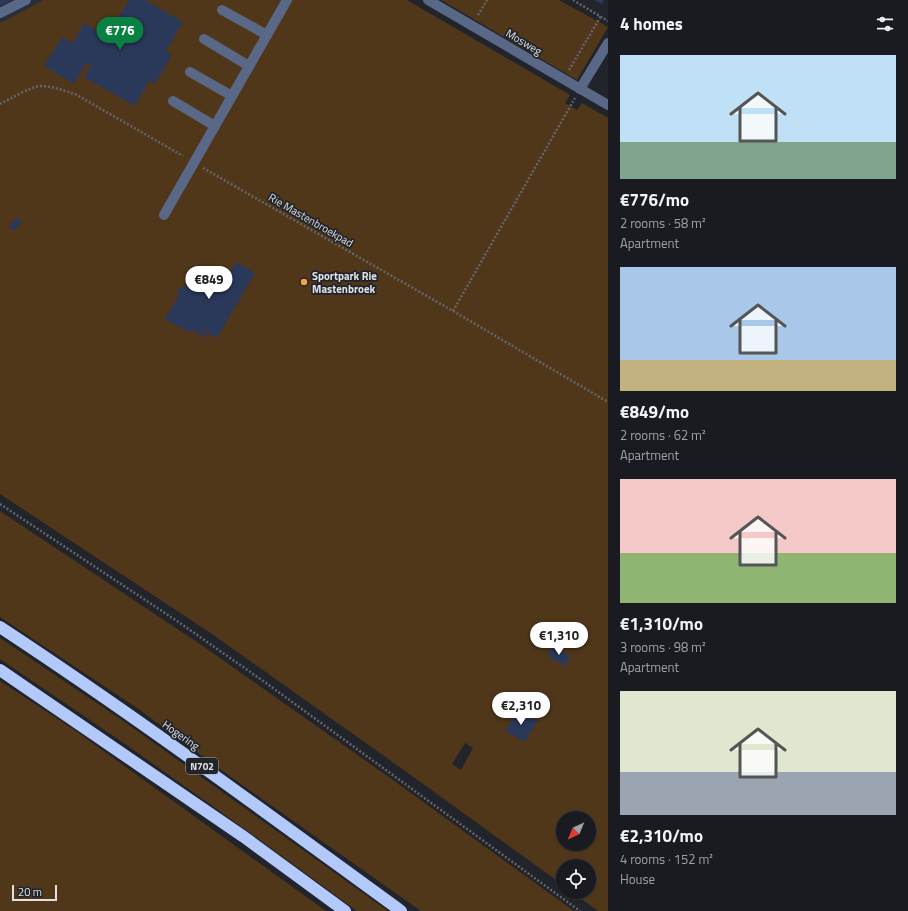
<!DOCTYPE html>
<meta charset="utf-8">
<style>
:root{--surface:#191b20;--page:#222429;--text:#f1f3f6;--muted:#9fa1a5;--line:#37393e;--accent:#0b8043}
body{margin:0;font-family:"Titillium Web",sans-serif;background:var(--page);color:var(--text);height:100vh;display:flex;flex-direction:column;font-size:15px;white-space:nowrap}
*{box-sizing:border-box;margin:0}
p{font-size:13px;color:var(--muted)}
.icon{flex:none;width:22px;height:22px;fill:none;stroke:currentColor;stroke-width:2;stroke-linecap:round;stroke-linejoin:round}
.map{position:relative;flex:1;overflow:hidden}
.side{display:flex;flex-direction:column;background:var(--surface);width:300px}
.side>*{flex:none}
.needle{width:26px;rotate:224deg}
.controls{position:absolute;left:556px;top:811px;display:grid;gap:8px}
.controls a{display:grid;place-items:center;width:40px;height:40px;border-radius:50%;background:var(--surface);box-shadow:0 1px 3px #0004,0 0 0 1px var(--line);font-size:20px}
.scale{position:absolute;left:12px;bottom:10px;width:45px;box-sizing:border-box;padding-left:4px;border:2px solid #dfe1e5;border-top:0;font-size:11px;line-height:14px;white-space:nowrap;color:#dfe1e5;-webkit-text-stroke:3px #21242a;paint-order:stroke}
.price{position:absolute;translate:-50% -34px;padding:0 9px;border-radius:14px;background:#fff;color:#222;font-size:13px;line-height:26px;filter:drop-shadow(0 1px 2px #0008)}
.price::after{content:'';position:absolute;left:50%;top:24px;width:12px;height:9px;margin-left:-6px;background:inherit;clip-path:polygon(0 0,100% 0,50% 100%)}
.price.selected{background:var(--accent);color:#fff}
ul{padding:0;list-style:none}
li{display:grid;align-content:center;gap:8px;height:212px;padding:0 12px}
li span{display:grid;place-items:center;height:124px;border-radius:0px;color:#555}
li>.icon{margin-inline-start:auto}
span .icon{width:72px;height:72px;fill:#fffc;stroke-width:1}
li b{font-size:17px}
h2{display:flex;justify-content:space-between;align-items:center;height:48px;padding:0 12px;font-size:17px}
main{display:flex;flex:1;min-height:0}
.map>svg:first-child{display:block}
.built{fill:#292e39}
.green{fill:#51371a;fill-rule:evenodd}
.building{fill:#2a3859}
.lines{fill:none;stroke-linecap:round;stroke-linejoin:round}
.path{stroke:#63656b;stroke-width:2.5;stroke-dasharray:2 2;stroke-linecap:butt}
.minor{stroke:#5a6888;stroke-width:10}
.highway{stroke:#b3c9f9;stroke-width:12}
.poi-dot{fill:#f4a344;stroke:#21242a;stroke-width:1.5}
.labels{text-anchor:middle;stroke-width:3.5;stroke-linejoin:round;paint-order:stroke}
.shield{fill:#21242a;stroke:#a6a8ad;stroke-width:1}
.shield-label{font-size:10px;font-weight:bold;fill:#dfe1e5}
.street-label{font-size:11px;fill:#dfe1e5;stroke:#21242a}
.poi-label{font-size:11px;font-weight:bold;fill:#dfe1e5;stroke:#21242a;text-anchor:start}
</style>
<main>
<div class="map">
<svg width="608" height="911" viewBox="0 0 608 911">
<rect width="100%" height="100%" fill="#21242a"/>
<polygon class="built" points="0,0 45,0 0,23"/>
<g class="green">
<path d="M44,0h363l163,95 -5,8 12,7 5,-7 26,15v793h-10l-26,-19h17v-26h-26v19l-162,-117 -189,-134 -212,-140v-471zM465,743l8,5 -12,22 -9,-6zM563,818h26v26h-26z"/>
<polygon points="441,0 559,0 608,27 577,80"/>
<polygon points="0,511 203,646 393,780 574,911 421,911 231,777 137,708 0,617"/>
<polygon points="0,638 122,720 388,911 357,911 256,837 128,746 0,659"/>
<polygon points="0,681 73,729 326,911 0,911"/>
</g>
<g class="building">
<polygon points="0,0 12,0 0,6"/>
<polygon points="129,0 145,0 183,22 166,51 172,55 155,84 149,81 135,106 84,77 91,66 86,63 74,84 44,66 62,37 73,43 84,23 101,33 101,32 102,32 110,19 116,22"/>
<polygon points="594,0 604,0 602,4"/>
<polygon points="16,217 22,220 15,231 9,228"/>
<polygon points="236,262 255,273 217,338 201,329 199,330 207,334 205,338 194,331 189,332 165,319 179,295 177,289 184,287 197,264 226,280"/>
<polygon points="553,646 570,656 565,666 547,656"/>
<polygon points="518,710 537,721 525,742 505,731"/>
</g>
<g class="lines">
<g class="path">
<polyline points="573,0 608,21"/>
<polyline points="478,15 487,0"/>
<polyline points="569,70 601,16"/>
<path d="M0,104c10,-5 30,-17 40,-18 13,0 25,5 37,9l106,61"/>
<polyline points="203,168 453,311 608,402"/>
<polyline points="453,311 575,98"/>
<polyline points="0,504 177,621 266,683 580,911"/>
</g>
<g class="minor">
<polyline points="428,0 608,105"/>
<polyline points="222,10 267,35"/>
<polyline points="0,13 26,0"/>
<polyline points="204,39 249,66"/>
<polyline points="190,72 232,96"/>
<polyline points="580,89 608,43"/>
<polyline points="173,101 215,126"/>
<polyline points="164,215 287,0"/>
</g>
<g class="highway">
<path d="M0,627c137,90 269,188 401,284"/>
<polyline points="0,670 244,837 345,911"/>
</g>
</g>
<circle class="poi-dot" cx="304" cy="282" r="4"/>
<g class="labels">
<rect class="shield" x="186" y="758" width="32" height="16" rx="3"/>
<g class="shield-label">
<text x="202" y="770">N702</text>
</g>
<g class="street-label">
<text transform="translate(524 42) rotate(31)" y="4">Mosweg</text>
<text transform="translate(311 220) rotate(30)" y="4">Rie Mastenbroekpad</text>
<text transform="translate(181 735) rotate(35)" y="4">Hogering</text>
</g>
<g class="poi-label">
<text x="312" y="280">Sportpark Rie<tspan x="312" dy="13">Mastenbroek</tspan></text>
</g>
</g>
</svg>
<div class="controls">
<a><svg class="needle" viewBox="-14 -14 28 28"><path d="M0-13l5 13h-10z" fill="#e53935"/><path d="M0 13l5-13h-10z" fill="#9fa1a5"/></svg></a>
<a><svg class="icon" aria-label="locate" viewBox="0 0 24 24"><circle cx="12" cy="12" r="6"/><path d="M12 2v4M12 18v4M2 12h4M18 12h4"/></svg></a>
</div>
<div class="scale">20 m</div>
<b class="price selected" style="left:120px;top:51px">€776</b>
<b class="price" style="left:209px;top:300px">€849</b>
<b class="price" style="left:559px;top:656px">€1,310</b>
<b class="price" style="left:521px;top:726px">€2,310</b>
</div>
<section class="side">
<h2>4 homes<svg class="icon" aria-label="filters" viewBox="0 0 24 24"><path d="M4 7h16M4 17h16"/><circle cx="9" cy="7" r="2"/><circle cx="15" cy="17" r="2"/></svg></h2>
<ul>
<li><span style="background:linear-gradient(#bfe0f5 70%,#7fa58c 0)"><svg class="icon" aria-label="home" viewBox="0 0 24 24"><path d="M3 11l9-7 9 7M6 9v11h12V9"/></svg></span><div><b>€776/mo</b><p>2 rooms · 58 m²</p><p>Apartment</p></div></li>
<li><span style="background:linear-gradient(#a9c7e8 75%,#c2b280 0)"><svg class="icon" aria-label="home" viewBox="0 0 24 24"><path d="M3 11l9-7 9 7M6 9v11h12V9"/></svg></span><div><b>€849/mo</b><p>2 rooms · 62 m²</p><p>Apartment</p></div></li>
<li><span style="background:linear-gradient(#f6c9c9 60%,#8fb573 0)"><svg class="icon" aria-label="home" viewBox="0 0 24 24"><path d="M3 11l9-7 9 7M6 9v11h12V9"/></svg></span><div><b>€1,310/mo</b><p>3 rooms · 98 m²</p><p>Apartment</p></div></li>
<li><span style="background:linear-gradient(#dfe7d0 65%,#9aa5b1 0)"><svg class="icon" aria-label="home" viewBox="0 0 24 24"><path d="M3 11l9-7 9 7M6 9v11h12V9"/></svg></span><div><b>€2,310/mo</b><p>4 rooms · 152 m²</p><p>House</p></div></li>
</ul>
</section>
</main>
